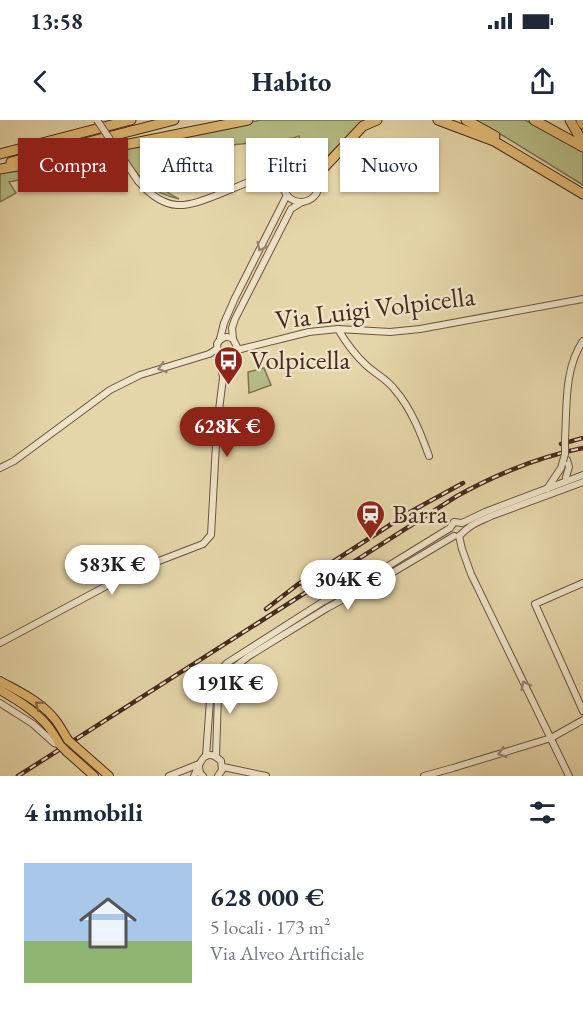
<!DOCTYPE html>
<html lang="it">
<meta charset="utf-8">
<style>
:root{--surface:#fff;--page:#f6f6f7;--text:#1f2937;--muted:#747a83;--line:#e0e1e3;--accent:#8f2418}
body{margin:0;font-family:"EB Garamond",serif;background:var(--page);color:var(--text);height:100vh;display:flex;flex-direction:column;font-size:22px;white-space:nowrap}
*{box-sizing:border-box;margin:0}
p{font-size:20px;color:var(--muted)}
.icon{flex:none;width:33px;height:33px;fill:none;stroke:currentColor;stroke-width:2;stroke-linecap:round;stroke-linejoin:round}
.map{position:relative;height:656px;overflow:hidden}
.panel{display:flex;flex-direction:column;background:var(--surface);flex:1}
.panel>*{flex:none}
.hud{position:absolute;left:18px;top:18px;width:548px;height:54px;display:flex;gap:12px}
.price{position:absolute;translate:-50% -51px;padding:0 14px;border-radius:21px;background:#fff;color:#222;font-size:20px;line-height:39px;filter:drop-shadow(0 2px 3px #0008)}
.price::after{content:'';position:absolute;left:50%;top:36px;width:18px;height:14px;margin-left:-9px;background:inherit;clip-path:polygon(0 0,100% 0,50% 100%)}
.price.selected{background:var(--accent);color:#fff}
ul{padding:0;list-style:none}
li{display:flex;align-items:center;gap:18px;height:150px;padding:0 24px}
li+li{border-top:2px solid var(--line)}
li span{display:grid;place-items:center;flex:none;width:168px;height:120px;border-radius:0px;color:#555}
li>.icon{margin-inline-start:auto}
span .icon{width:72px;height:72px;fill:#fffc;stroke-width:1}
li b{font-size:26px}
h2{display:flex;justify-content:space-between;align-items:center;height:72px;padding:0 24px;font-size:26px}
.pill{padding:0 21px;border-radius:0px;background:var(--surface);box-shadow:0 2px 4px #0004;font-size:21px;line-height:54px}
.pill.selected{background:var(--accent);color:#fff}
.status{display:flex;justify-content:space-between;align-items:center;height:42px;padding:0 30px;background:var(--surface);direction:ltr}
.status svg{height:16px;fill:currentColor}
header{display:flex;justify-content:space-between;align-items:center;height:78px;padding:0 24px;background:var(--surface);font-size:27px;font-weight:700}
.map>svg:first-child{display:block}
.green{fill:#b6bd87;stroke:#7e7352;stroke-width:1.5}
.lines{fill:none;stroke-linecap:round;stroke-linejoin:round}
.minor-casing{stroke:#6e5441;stroke-width:8}
.major-casing{stroke:#47291e;stroke-width:10}
.highway-casing{stroke:#47291e;stroke-width:11}
.minor{stroke:#eee4c7;stroke-width:6}
.major{stroke:#e2bb74;stroke-width:8}
.highway{stroke:#e2bb74;stroke-width:9}
.rail-casing{stroke:#47291e;stroke-width:4.5}
.rail{stroke:#eee4c7;stroke-width:2;stroke-dasharray:7;stroke-linecap:butt}
.minor-bridge-casing{stroke:#6e5441;stroke-width:8;stroke-linecap:butt}
.major-bridge-casing{stroke:#47291e;stroke-width:10;stroke-linecap:butt}
.minor-bridge{stroke:#eee4c7;stroke-width:6}
.major-bridge{stroke:#e2bb74;stroke-width:8}
.oneway{stroke:#9a8672}
.oneway2{stroke:#8d6b45}
.labels{text-anchor:middle;stroke-width:5;stroke-linejoin:round;paint-order:stroke}
.street-label{font-size:27px;fill:#47291e;stroke:#eee4c7}
.poi-label{font-size:27px;fill:#47291e;stroke:#eee4c7;text-anchor:start}
</style>
<div class="status"><b>13:58</b><svg viewBox="0 0 49 12"><path d="M0 12V9h3v3zM5 12V6h3v6zM10 12V3h3v9zM15 12V0h3v12zM26 1h20v11H26zM47 4h2v5h-2z"/></svg></div>
<header><svg class="icon" aria-label="back" viewBox="0 0 24 24"><path d="M15 5l-7 7 7 7"/></svg>Habito<svg class="icon" aria-label="share" viewBox="0 0 24 24"><path d="M12 15V3M7 8l5-5 5 5M5 13v7h14v-7"/></svg></header>
<div class="map">
<svg width="583" height="656" viewBox="0 0 583 656">
<rect width="100%" height="100%" fill="#e5d6a9"/>
<filter id="stains"><feTurbulence type="fractalNoise" baseFrequency=".00333" numOctaves="4"/><feColorMatrix values="0 0 0 0 .2 0 0 0 0 .09 0 0 0 0 .02 0 0 0 .5 -.17"/></filter>
<radialGradient id="worn" r=".72"><stop offset=".6" stop-color="#630" stop-opacity="0"/><stop offset="1" stop-color="#630" stop-opacity=".3"/></radialGradient>
<g class="green">
<path d="M261,0h105l-10,8 -39,39c-6,-5 -12,-6 -20,-6l8,-14 -4,-2 -2,-9 -6,2 -61,7 -86,18c8,18 15,27 33,36 -25,-6 -34,-14 -48,-34l-39,16 -10,-20 -17,5v3l-6,2 -50,11 7,11 -16,9v-29z"/>
<polygon points="472,0 525,0 578,28 583,32 583,65 502,15"/>
<polygon points="264,248 271,265 249,273 248,252"/>
</g>
<g class="lines">
<defs>
<g id="minor">
<circle cx="301" cy="64" r="18"/>
<path d="M138,61c29,33 47,27 84,12 19,-8 38,-16 57,-23l12,-1"/>
<path d="M338,209c8,14 17,26 29,37 9,8 21,14 28,24 16,18 26,44 34,66"/>
<polyline points="220,219 224,203 235,178 287,75"/>
<polyline points="233,219 232,208 235,199 291,89 302,82"/>
<polyline points="237,230 309,212 338,209 390,212 420,209 583,179"/>
<path d="M222,236l-4,-4 -1,-8c4,-7 10,-9 16,-5l4,8 -3,7 -6,3"/>
<polyline points="222,236 221,246 223,257"/>
<path d="M565,319c2,-32 -1,-71 18,-98"/>
<polyline points="0,348 14,341 110,270 140,255 209,234 217,229"/>
<polyline points="566,357 569,347 567,340"/>
<polyline points="547,369 561,348 563,341"/>
<polyline points="459,416 462,429 471,454 569,656"/>
<path d="M459,416c3,-2 5,-5 8,-7 6,-6 16,-9 24,-13l92,-34"/>
<polyline points="583,463 535,484 583,591"/>
<polyline points="0,523 138,449 203,424 211,415 217,306 223,258 227,247 228,237"/>
<polyline points="0,583 33,604 54,623 60,625"/>
<polyline points="206,636 211,566 215,556 227,543 324,481 385,448 450,408 454,402 462,403 485,392 583,355"/>
<polyline points="216,636 218,575 223,560 231,550 249,536 327,488 390,454 454,416"/>
<polyline points="199,647 200,653 203,656"/>
<polyline points="223,647 266,656"/>
<polyline points="169,656 199,644"/>
<path d="M194,656c6,-12 10,-31 27,-15l1,9 -4,6"/>
<polyline points="424,656 453,648 551,618 583,600"/>
</g>
<g id="major">
<path d="M0,561c18,10 38,19 52,35 7,7 11,16 16,24"/>
<path d="M0,570c17,10 34,20 47,35 5,6 9,13 13,20"/>
<polyline points="76,627 109,656"/>
<polyline points="67,632 94,656"/>
</g>
<g id="highway">
<polyline points="438,0 494,21 583,74"/>
<polyline points="466,0 495,16"/>
<polyline points="534,0 583,27"/>
<polyline points="570,0 583,23"/>
<polyline points="581,0 583,4"/>
<polyline points="0,34 131,0"/>
<polyline points="11,42 174,0"/>
<polyline points="0,49 35,43 248,0"/>
<polyline points="317,55 363,6 377,0"/>
</g>
</defs>
<use href="#minor" class="minor-casing"/>
<use href="#major" class="major-casing"/>
<use href="#highway" class="highway-casing"/>
<use href="#minor" class="minor"/>
<use href="#major" class="major"/>
<use href="#highway" class="highway"/>
<defs>
<g id="rail">
<polyline points="561,324 583,318"/>
<polyline points="266,489 297,465 410,392 463,363"/>
<path d="M18,656l439,-280c40,-22 81,-39 126,-48"/>
</g>
</defs>
<use href="#rail" class="rail-casing"/>
<use href="#rail" class="rail"/>
<defs>
<g id="minor-bridge">
<polyline points="97,0 138,61"/>
<polyline points="563,341 565,334 565,319"/>
</g>
<g id="major-bridge">
<polyline points="68,620 76,627"/>
<polyline points="60,625 67,632"/>
</g>
</defs>
<use href="#minor-bridge" class="minor-bridge-casing"/>
<use href="#major-bridge" class="major-bridge-casing"/>
<use href="#minor-bridge" class="minor-bridge"/>
<use href="#major-bridge" class="major-bridge"/>
</g>
<defs><path id="oneway-chevron" d="M-2-3.5L2.5 0L-2 3.5" fill="none" stroke-width="1.6" stroke-linecap="round" stroke-linejoin="round" transform="scale(1.5)"/></defs>
<g class="oneway">
<use href="#oneway-chevron" transform="translate(261 127) rotate(117)"/>
<use href="#oneway-chevron" transform="translate(162 248) rotate(162)"/>
<use href="#oneway-chevron" transform="translate(525 565) rotate(-115)"/>
<use href="#oneway-chevron" transform="translate(502 633) rotate(162)"/>
</g>
<use class="oneway2" href="#oneway-chevron" transform="translate(39 585) rotate(-143)"/>
<defs>
<symbol id="bus-pin" viewBox="-11 -11 22 30"><path d="M0 17L-7.5 6A9.5 9.5 0 1 1 7.5 6Z" fill="#8f2418" stroke="#eee4c7"/><path d="M-5-6H5V4H4V6H2V4H-2V6H-4V4H-5ZM-3.5-4V0h7V-4ZM-3.5 1.2v1.5H-2V1.2ZM2 1.2v1.5H3.5V1.2Z" fill="#fff"/></symbol>
<symbol id="station-pin" viewBox="-11 -11 22 30"><path d="M0 17L-7.5 6A9.5 9.5 0 1 1 7.5 6Z" fill="#8f2418" stroke="#eee4c7"/><path d="M-3-6H3Q5-6 5-4V2Q5 4 3 4L4.5 6H3L1.5 4h-3L-3 6H-4.5L-3 4Q-5 4-5 2V-4Q-5-6-3-6ZM-3.5-4v3h7v-3ZM-3.5 1v1.5H-2V1ZM2 1v1.5H3.5V1Z" fill="#fff"/></symbol>
</defs>
<g fill-rule="evenodd">
<use href="#bus-pin" x="212" y="224" width="33" height="45"/>
<use href="#station-pin" x="354" y="378" width="33" height="45"/>
</g>
<g class="labels">
<g class="street-label">
<text transform="translate(375 188) rotate(-7)" y="9">Via Luigi Volpicella</text>
</g>
<g class="poi-label">
<text x="250" y="249">Volpicella</text>
<text x="392" y="403">Barra</text>
</g>
</g>
<rect width="100%" height="100%" filter="url(#stains)"/>
<rect width="100%" height="100%" fill="url(#worn)"/>
</svg>
<b class="price selected" style="left:227px;top:338px">628K €</b>
<b class="price" style="left:112px;top:476px">583K €</b>
<b class="price" style="left:348px;top:491px">304K €</b>
<b class="price" style="left:230px;top:595px">191K €</b>
<div class="hud">
<a class="pill selected">Compra</a>
<a class="pill">Affitta</a>
<a class="pill">Filtri</a>
<a class="pill">Nuovo</a>
</div>
</div>
<section class="panel">
<h2>4 immobili<svg class="icon" aria-label="filters" viewBox="0 0 24 24"><path d="M4 7h16M4 17h16"/><circle cx="9" cy="7" r="2"/><circle cx="15" cy="17" r="2"/></svg></h2>
<ul>
<li><span style="background:linear-gradient(#a9c7e8 65%,#8fb573 0)"><svg class="icon" aria-label="home" viewBox="0 0 24 24"><path d="M3 11l9-7 9 7M6 9v11h12V9"/></svg></span><div><b>628 000 €</b><p>5 locali · 173 m²</p><p>Via Alveo Artificiale</p></div></li>
</ul>
</section>
